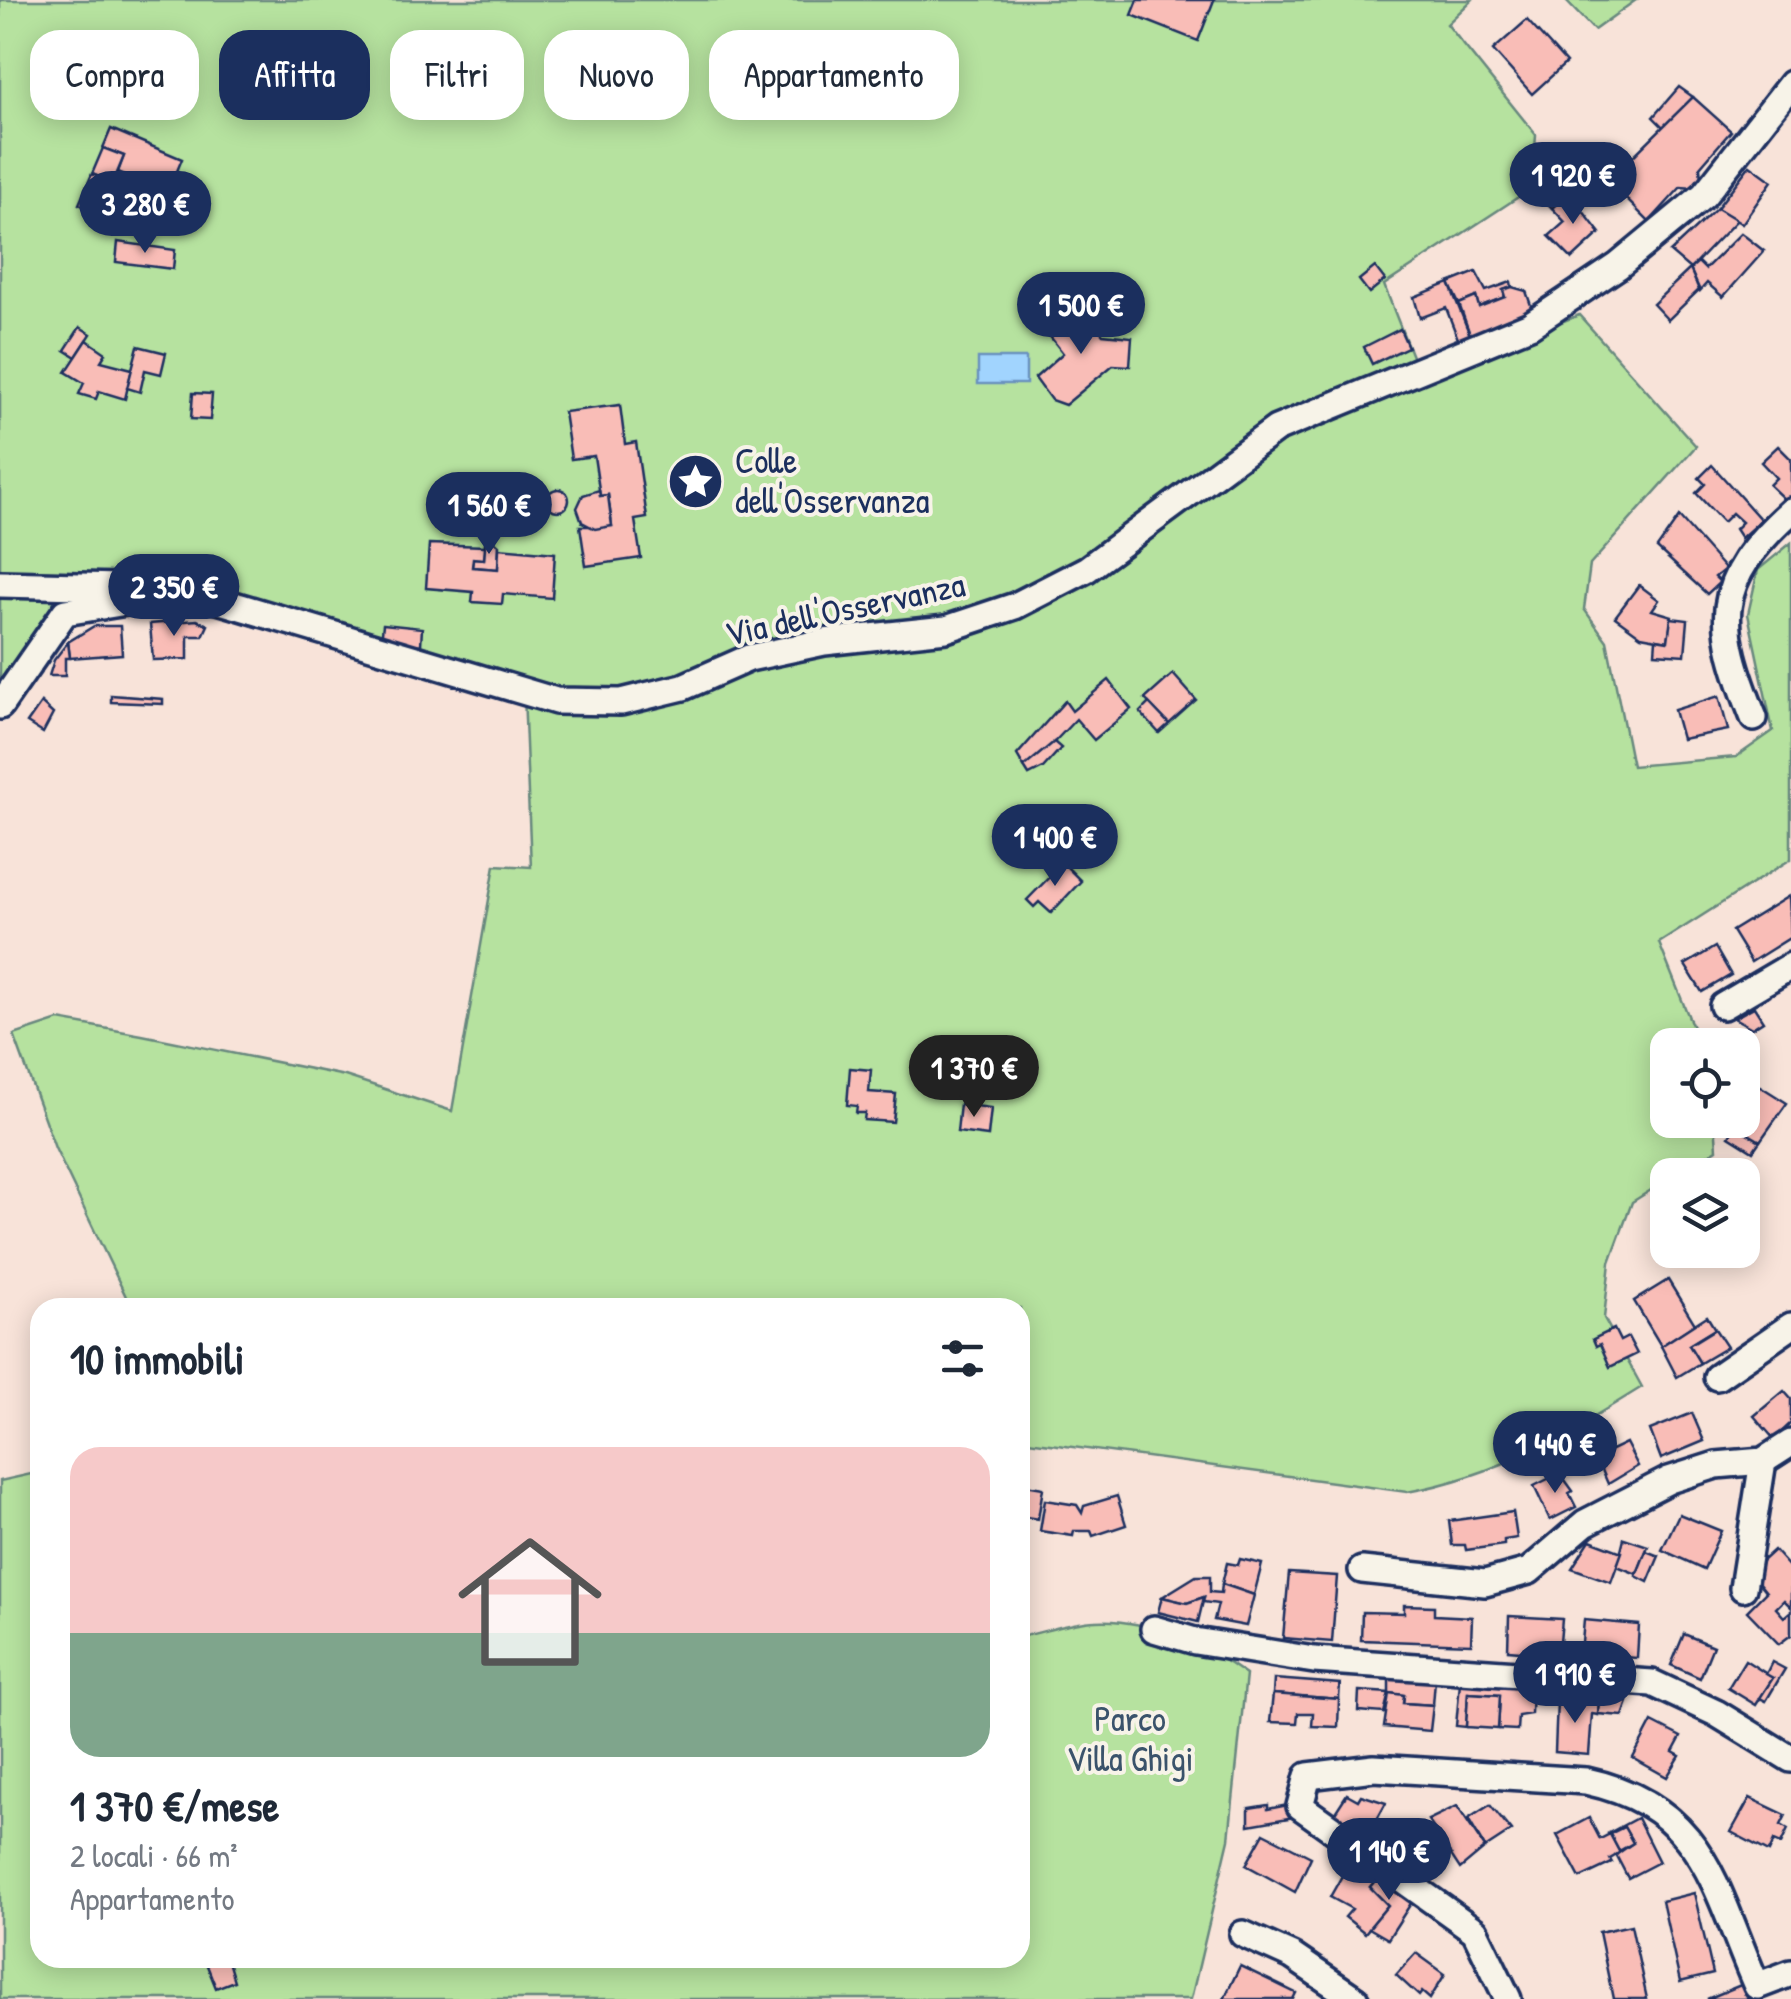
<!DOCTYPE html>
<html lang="it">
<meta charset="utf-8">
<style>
:root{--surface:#fff;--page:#f6f6f7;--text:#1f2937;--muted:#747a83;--line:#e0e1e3;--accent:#1b2f5e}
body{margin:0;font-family:"Patrick Hand",sans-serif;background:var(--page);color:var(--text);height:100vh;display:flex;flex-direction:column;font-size:38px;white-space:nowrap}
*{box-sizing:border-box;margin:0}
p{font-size:32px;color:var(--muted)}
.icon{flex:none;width:55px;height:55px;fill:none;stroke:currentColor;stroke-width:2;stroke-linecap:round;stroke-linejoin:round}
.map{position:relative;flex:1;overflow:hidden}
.details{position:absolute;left:30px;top:1298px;width:1000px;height:670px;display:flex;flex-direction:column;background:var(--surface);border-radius:30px;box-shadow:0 5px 25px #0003}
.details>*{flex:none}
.guide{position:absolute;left:30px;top:30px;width:1000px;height:90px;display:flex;gap:20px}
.controls{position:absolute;left:1650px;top:1028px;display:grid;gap:20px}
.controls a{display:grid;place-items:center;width:110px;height:110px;border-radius:20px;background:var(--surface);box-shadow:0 5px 25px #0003;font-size:50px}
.price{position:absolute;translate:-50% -85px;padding:0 22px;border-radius:35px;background:var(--accent);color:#fff;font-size:32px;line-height:65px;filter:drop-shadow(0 2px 5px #0008)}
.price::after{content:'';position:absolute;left:50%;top:60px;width:30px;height:22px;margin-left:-15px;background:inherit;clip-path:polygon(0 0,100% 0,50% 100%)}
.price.current{background:#222;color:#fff}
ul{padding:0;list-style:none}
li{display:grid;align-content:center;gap:20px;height:530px;padding:0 40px}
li+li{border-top:2px solid var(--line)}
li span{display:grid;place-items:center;height:310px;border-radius:30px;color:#555}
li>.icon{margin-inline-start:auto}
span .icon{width:180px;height:180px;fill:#fffc;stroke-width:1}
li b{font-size:42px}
h2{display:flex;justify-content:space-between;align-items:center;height:120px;padding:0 40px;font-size:42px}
.tag{padding:0 35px;border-radius:30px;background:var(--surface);box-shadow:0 5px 25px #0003;font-size:35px;line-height:90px}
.tag.current{background:var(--accent);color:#fff}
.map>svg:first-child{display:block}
.green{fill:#b6e29f;stroke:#68887e;stroke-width:2.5}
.water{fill:#a1d4fe;stroke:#6b92be;stroke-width:2.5}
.building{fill:#f9bdb7;stroke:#1b2f5e;stroke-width:2.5}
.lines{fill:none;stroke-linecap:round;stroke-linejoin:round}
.minor-casing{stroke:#1b2f5e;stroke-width:32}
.minor{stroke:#f7f3e8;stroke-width:25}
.labels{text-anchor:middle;stroke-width:8;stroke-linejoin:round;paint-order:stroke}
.poi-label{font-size:35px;fill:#1b2f5e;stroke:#f7f3e8;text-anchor:start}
.street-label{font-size:35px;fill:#1b2f5e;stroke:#f7f3e8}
.park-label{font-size:35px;fill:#3a536b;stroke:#f7f3e8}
</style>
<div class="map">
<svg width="1791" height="1999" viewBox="0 0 1791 1999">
<rect width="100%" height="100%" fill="#f8e3d9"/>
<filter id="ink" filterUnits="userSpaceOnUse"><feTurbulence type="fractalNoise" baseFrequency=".01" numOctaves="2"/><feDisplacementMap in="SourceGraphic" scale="20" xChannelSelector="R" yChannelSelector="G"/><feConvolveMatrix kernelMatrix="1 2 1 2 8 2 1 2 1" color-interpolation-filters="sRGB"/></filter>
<g filter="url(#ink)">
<g class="green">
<path d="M0,0h1472l-25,24 89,111 -4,53 -148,97 36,92 159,-62 117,131 -106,119 -6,44 23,32 25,125 104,-9 37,-26 -25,-117 10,-44 33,-27v316l-132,84 41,102h-32v75h47l2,29 -42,26h-7l-1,5 -35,22 -22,60 -6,56 38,69c-79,49 -142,88 -235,105l-387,-52v-132l-889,-1 -76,-159 -41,-113 45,-15 83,15 203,41 107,35 43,-246 36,2 -7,-173 -357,-103 -92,14 -75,113z"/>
<polygon points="1565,0 1636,0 1594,30"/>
<path d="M40,1472v486h980v-321c24,-5 51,-15 76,-16 50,-3 111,25 150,54l-17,164 -38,160h-1191v-518z"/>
</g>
<rect class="water" x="978" y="358" width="48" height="26"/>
<g class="building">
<polygon points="1138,0 1214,0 1198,41 1132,15"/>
<polygon points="1527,20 1566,63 1532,94 1493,50"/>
<polygon points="1679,87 1693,97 1664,128 1653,117"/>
<polygon points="1693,97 1731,131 1700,167 1701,180 1694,188 1681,187 1649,222 1608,181"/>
<polygon points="111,129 182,159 168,193 118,172 124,156 103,148"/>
<polygon points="103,148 124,156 113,183 92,174"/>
<polygon points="1750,165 1772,181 1742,224 1717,208"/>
<polygon points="1586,167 1593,182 1575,199 1569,193 1552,208 1546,202"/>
<polygon points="92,174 113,183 100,213 79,204"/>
<polygon points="1569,193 1600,233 1572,259 1549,236 1565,222 1552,208"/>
<polygon points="1717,208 1737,220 1690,269 1670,252"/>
<polygon points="1741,233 1764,251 1723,297 1707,283 1700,291 1690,269 1698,262 1705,269"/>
<polygon points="118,242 175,250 173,269 116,262"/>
<polygon points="1375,267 1385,280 1369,293 1359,280"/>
<polygon points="1690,269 1699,290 1668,320 1653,304"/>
<polygon points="1476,272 1486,291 1511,282 1512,287 1503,290 1505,297 1479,307 1476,297 1459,304 1449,283"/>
<polygon points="1449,283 1472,340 1460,344 1446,308 1420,318 1414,297"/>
<polygon points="1512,287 1526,291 1534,314 1472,340 1459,304 1476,297 1479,307 1505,297 1503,290"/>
<polygon points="1050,315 1089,318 1103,334 1132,337 1130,366 1113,365 1065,405 1051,400 1035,378 1063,353 1048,334"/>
<polygon points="80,327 91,334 76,357 65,350"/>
<polygon points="1400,329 1408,347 1372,364 1364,347"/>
<polygon points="87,340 106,353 101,361 132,369 125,399 99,391 96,399 79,394 84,383 66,372"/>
<polygon points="138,346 166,353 161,374 145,370 140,392 127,388"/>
<polygon points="193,393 212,394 210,420 191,419"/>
<polygon points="620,405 625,444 636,442 647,518 635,520 641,558 586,566 580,526 612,526 608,495 600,496 594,456 571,459 564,412"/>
<polygon points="1778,446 1791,459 1791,498 1787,502 1769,485 1776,478 1761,462"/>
<polygon points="1712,465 1761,520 1741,538 1735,529 1742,522 1732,513 1723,522 1696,493 1705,484 1699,478"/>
<circle cx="558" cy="500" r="11"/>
<polygon points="599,490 600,496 608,495 612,526 595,529 582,522 577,508 583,495"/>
<polygon points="1679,517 1725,569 1715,577 1720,582 1707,594 1657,548"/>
<polygon points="493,540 499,545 498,569 472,567 473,558 484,559 485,543"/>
<polygon points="429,544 485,546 484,559 473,558 472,567 498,569 499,548 555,553 552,598 503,594 502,604 472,602 473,592 426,588"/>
<polygon points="1639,585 1659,600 1652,610 1672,616 1668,641 1641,636 1615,617"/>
<polygon points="1671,618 1688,620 1685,655 1655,653 1656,639 1668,641"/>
<polygon points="197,620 208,625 203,636 188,636 188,659 153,660 150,624"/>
<polygon points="383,624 422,628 421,645 381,641"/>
<polygon points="94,626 120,626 122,654 70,658 68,642"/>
<polygon points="68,642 70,658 65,658 65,676 49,676 54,660"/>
<polygon points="1173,674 1196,700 1169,724 1145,699"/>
<polygon points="1109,680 1131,709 1094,740 1076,719 1040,757 1024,767 1017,755 1065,701 1072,711"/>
<polygon points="111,695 163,699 163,704 111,702"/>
<polygon points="1719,696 1728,730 1682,739 1674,710"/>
<polygon points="41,703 53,714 43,733 27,723"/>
<polygon points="1149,703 1169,724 1159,733 1140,712"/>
<polygon points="1054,742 1061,748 1043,768 1029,775 1024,767"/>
<polygon points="1063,863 1081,881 1051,913 1039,902 1034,907 1027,900"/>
<polygon points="1789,896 1791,937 1751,962 1732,931"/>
<polygon points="1715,947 1731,975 1702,992 1685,965"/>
<polygon points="1754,1007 1763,1021 1752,1028 1734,1018"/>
<polygon points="850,1068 871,1070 869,1092 896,1094 893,1122 864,1120 865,1113 856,1113 857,1106 847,1105"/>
<polygon points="1760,1086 1787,1103 1760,1141 1735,1126"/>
<polygon points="960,1104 991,1108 988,1136 957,1132"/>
<polygon points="1735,1126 1760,1141 1753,1151 1729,1136"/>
<polygon points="1742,1201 1760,1226 1742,1238"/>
<polygon points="1689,1250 1727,1250 1701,1268"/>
<polygon points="1668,1280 1695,1324 1661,1346 1634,1301"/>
<polygon points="1707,1316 1715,1329 1689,1345 1700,1363 1677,1377 1661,1346"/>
<polygon points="1614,1329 1620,1341 1628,1337 1637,1354 1610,1367 1600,1344 1596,1346 1593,1339"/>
<polygon points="1715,1329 1727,1347 1700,1363 1689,1345"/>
<polygon points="1784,1391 1791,1399 1791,1423 1774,1439 1754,1416"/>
<polygon points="1692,1413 1704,1441 1661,1459 1650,1430"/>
<polygon points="1626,1443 1638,1466 1608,1484 1599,1463 1608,1459 1605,1453"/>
<polygon points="1560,1473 1573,1491 1569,1493 1576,1507 1550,1520 1534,1486"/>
<polygon points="1020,1484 1043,1488 1038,1519 1020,1516"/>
<polygon points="1117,1496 1126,1525 1093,1536 1091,1531 1074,1531 1073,1536 1040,1531 1045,1500 1077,1505 1082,1513 1084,1506"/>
<polygon points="1513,1512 1517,1538 1504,1540 1504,1545 1466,1550 1465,1545 1452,1545 1449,1521"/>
<polygon points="1679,1514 1721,1531 1704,1569 1662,1550"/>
<polygon points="1624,1538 1648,1546 1637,1574 1617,1566"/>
<polygon points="1590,1540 1622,1552 1611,1582 1572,1568"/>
<polygon points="1774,1550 1791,1569 1791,1607 1784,1600 1776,1608 1784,1617 1791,1611 1791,1635 1779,1644 1747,1611 1766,1592 1750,1572"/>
<polygon points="1646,1551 1659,1556 1648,1582 1636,1576"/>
<polygon points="1240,1559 1262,1564 1254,1595 1222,1584 1227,1563 1238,1565"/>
<polygon points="1289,1573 1337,1576 1332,1642 1283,1638"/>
<polygon points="1196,1576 1210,1576 1210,1592 1221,1593 1222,1584 1254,1595 1246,1626 1214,1620 1218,1604 1203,1602 1204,1597 1187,1603 1162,1597"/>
<polygon points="1162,1597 1187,1603 1204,1597 1198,1622 1158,1612"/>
<polygon points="1404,1605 1434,1606 1434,1615 1472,1617 1471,1644 1361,1640 1362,1612 1404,1613"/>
<polygon points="1509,1616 1562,1619 1559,1654 1508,1650"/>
<polygon points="1584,1620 1639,1625 1637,1658 1581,1654"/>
<polygon points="1684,1634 1713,1646 1700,1678 1671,1665"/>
<polygon points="1745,1660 1773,1678 1756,1705 1728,1688"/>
<polygon points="1772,1662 1785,1669 1766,1701 1760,1698 1773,1678 1766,1674"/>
<polygon points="1389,1677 1435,1680 1433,1705 1403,1703 1404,1695 1389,1693"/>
<polygon points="1274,1679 1340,1684 1339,1699 1273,1694"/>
<polygon points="1460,1682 1532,1685 1531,1714 1518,1716 1517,1730 1498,1729 1500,1695 1468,1693 1466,1727 1456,1726"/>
<polygon points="1359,1691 1389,1693 1384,1713 1358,1711"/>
<polygon points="1389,1693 1404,1695 1403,1703 1433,1705 1430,1731 1384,1727"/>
<polygon points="1468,1693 1500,1695 1498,1729 1466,1727"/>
<polygon points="1273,1694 1339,1699 1338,1727 1312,1726 1313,1713 1298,1713 1297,1723 1270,1722"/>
<polygon points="1557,1700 1599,1701 1598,1715 1592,1714 1589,1755 1555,1752"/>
<polygon points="1599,1701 1628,1702 1623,1716 1598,1714"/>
<polygon points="1652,1722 1681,1737 1673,1752 1680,1756 1667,1777 1633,1758"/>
<polygon points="1347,1794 1358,1800 1361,1795 1386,1803 1369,1834 1334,1814"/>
<polygon points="1750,1798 1786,1815 1781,1825 1788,1829 1781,1844 1774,1841 1769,1852 1731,1832"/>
<polygon points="1268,1805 1268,1809 1288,1805 1294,1817 1249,1825 1249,1808"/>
<polygon points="1490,1805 1511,1831 1485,1848 1468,1819"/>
<polygon points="1457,1806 1485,1848 1460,1869 1428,1820"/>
<polygon points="1589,1818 1600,1839 1610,1834 1620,1853 1610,1859 1612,1863 1580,1878 1557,1835"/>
<polygon points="1637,1818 1659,1862 1628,1878 1616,1855 1633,1843 1624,1827 1607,1834"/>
<polygon points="1624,1827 1633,1843 1619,1851 1610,1834"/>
<polygon points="1264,1833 1311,1857 1295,1892 1246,1865"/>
<polygon points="1347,1867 1375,1881 1370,1887 1388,1905 1365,1933 1345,1917 1352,1909 1330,1897"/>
<polygon points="1365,1867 1417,1894 1388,1939 1369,1928 1388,1905 1370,1887 1375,1881 1361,1874"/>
<polygon points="1694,1893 1713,1974 1680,1982 1662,1901"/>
<polygon points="1631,1925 1647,1999 1613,1999 1599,1932"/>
<polygon points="1416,1953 1445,1974 1430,1999 1422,1992 1419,1996 1396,1975"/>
<polygon points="204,1958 227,1958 234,1981 216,1988"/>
<polygon points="1240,1966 1296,1993 1293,1999 1224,1999"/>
<polygon points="1748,1982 1761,1995 1759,1999 1707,1999"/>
</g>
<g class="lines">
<defs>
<g id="minor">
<polyline points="0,584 160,588 214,599 556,701 621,702 683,687 749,658 824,642 946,629 1015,606 1087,569 1276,429 1530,325 1618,266 1704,195 1791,84"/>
<polyline points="0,706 65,612 139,600"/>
<path d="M1754,718c-38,-95 -43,-135 37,-207"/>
<polyline points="1723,1006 1791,966"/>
<polyline points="1717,1377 1791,1326"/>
<polyline points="1362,1570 1485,1583 1529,1571 1585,1523 1669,1480 1716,1465 1763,1461 1791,1443"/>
<polyline points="1743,1588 1763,1461"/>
<polyline points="1154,1629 1195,1641 1314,1660 1652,1683 1716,1713 1791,1759"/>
<polyline points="1243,1934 1292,1956 1355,1999"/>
<path d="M1508,1999l-33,-68 -175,-125 8,-30 66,-8 212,13c120,26 128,108 171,205l34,-13"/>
</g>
</defs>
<use href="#minor" class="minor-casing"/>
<use href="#minor" class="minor"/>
</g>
</g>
<defs>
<symbol id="sight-disc" viewBox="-11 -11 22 22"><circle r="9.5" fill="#1b2f5e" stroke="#f7f3e8"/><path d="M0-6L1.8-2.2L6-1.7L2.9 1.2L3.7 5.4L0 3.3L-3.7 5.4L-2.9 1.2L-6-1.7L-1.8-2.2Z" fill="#fff"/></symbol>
</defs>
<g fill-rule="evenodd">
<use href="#sight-disc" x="664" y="450" width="63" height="63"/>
</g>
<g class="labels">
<g class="poi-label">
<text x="735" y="473">Colle<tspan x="735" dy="40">dell'Osservanza</tspan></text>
</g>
<g class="street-label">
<text transform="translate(845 609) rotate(-12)" y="12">Via dell'Osservanza</text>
</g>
<g class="park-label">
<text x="1130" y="1731">Parco<tspan x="1130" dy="40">Villa Ghigi</tspan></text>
</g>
</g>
</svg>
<div class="controls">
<a><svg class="icon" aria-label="locate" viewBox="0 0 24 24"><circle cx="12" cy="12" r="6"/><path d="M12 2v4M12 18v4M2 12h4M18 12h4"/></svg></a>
<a><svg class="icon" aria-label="layers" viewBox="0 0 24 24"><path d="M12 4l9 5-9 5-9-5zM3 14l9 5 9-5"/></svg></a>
</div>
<b class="price" style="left:1573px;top:227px">1 920 €</b>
<b class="price" style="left:145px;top:256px">3 280 €</b>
<b class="price" style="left:1081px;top:357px">1 500 €</b>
<b class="price" style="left:489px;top:557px">1 560 €</b>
<b class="price" style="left:174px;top:639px">2 350 €</b>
<b class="price" style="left:1055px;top:889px">1 400 €</b>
<b class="price current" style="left:974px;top:1120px">1 370 €</b>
<b class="price" style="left:1555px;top:1496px">1 440 €</b>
<b class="price" style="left:1575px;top:1726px">1 910 €</b>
<b class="price" style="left:1389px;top:1903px">1 140 €</b>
<div class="guide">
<a class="tag">Compra</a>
<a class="tag current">Affitta</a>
<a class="tag">Filtri</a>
<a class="tag">Nuovo</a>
<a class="tag">Appartamento</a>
</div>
<section class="details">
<h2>10 immobili<svg class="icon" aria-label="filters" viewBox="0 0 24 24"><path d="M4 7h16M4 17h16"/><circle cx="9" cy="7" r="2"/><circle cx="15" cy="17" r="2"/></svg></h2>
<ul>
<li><span style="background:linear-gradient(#f6c9c9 60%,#7fa58c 0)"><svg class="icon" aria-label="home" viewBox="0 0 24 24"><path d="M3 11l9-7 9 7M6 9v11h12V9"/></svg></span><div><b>1 370 €/mese</b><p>2 locali · 66 m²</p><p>Appartamento</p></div></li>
</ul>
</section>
</div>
